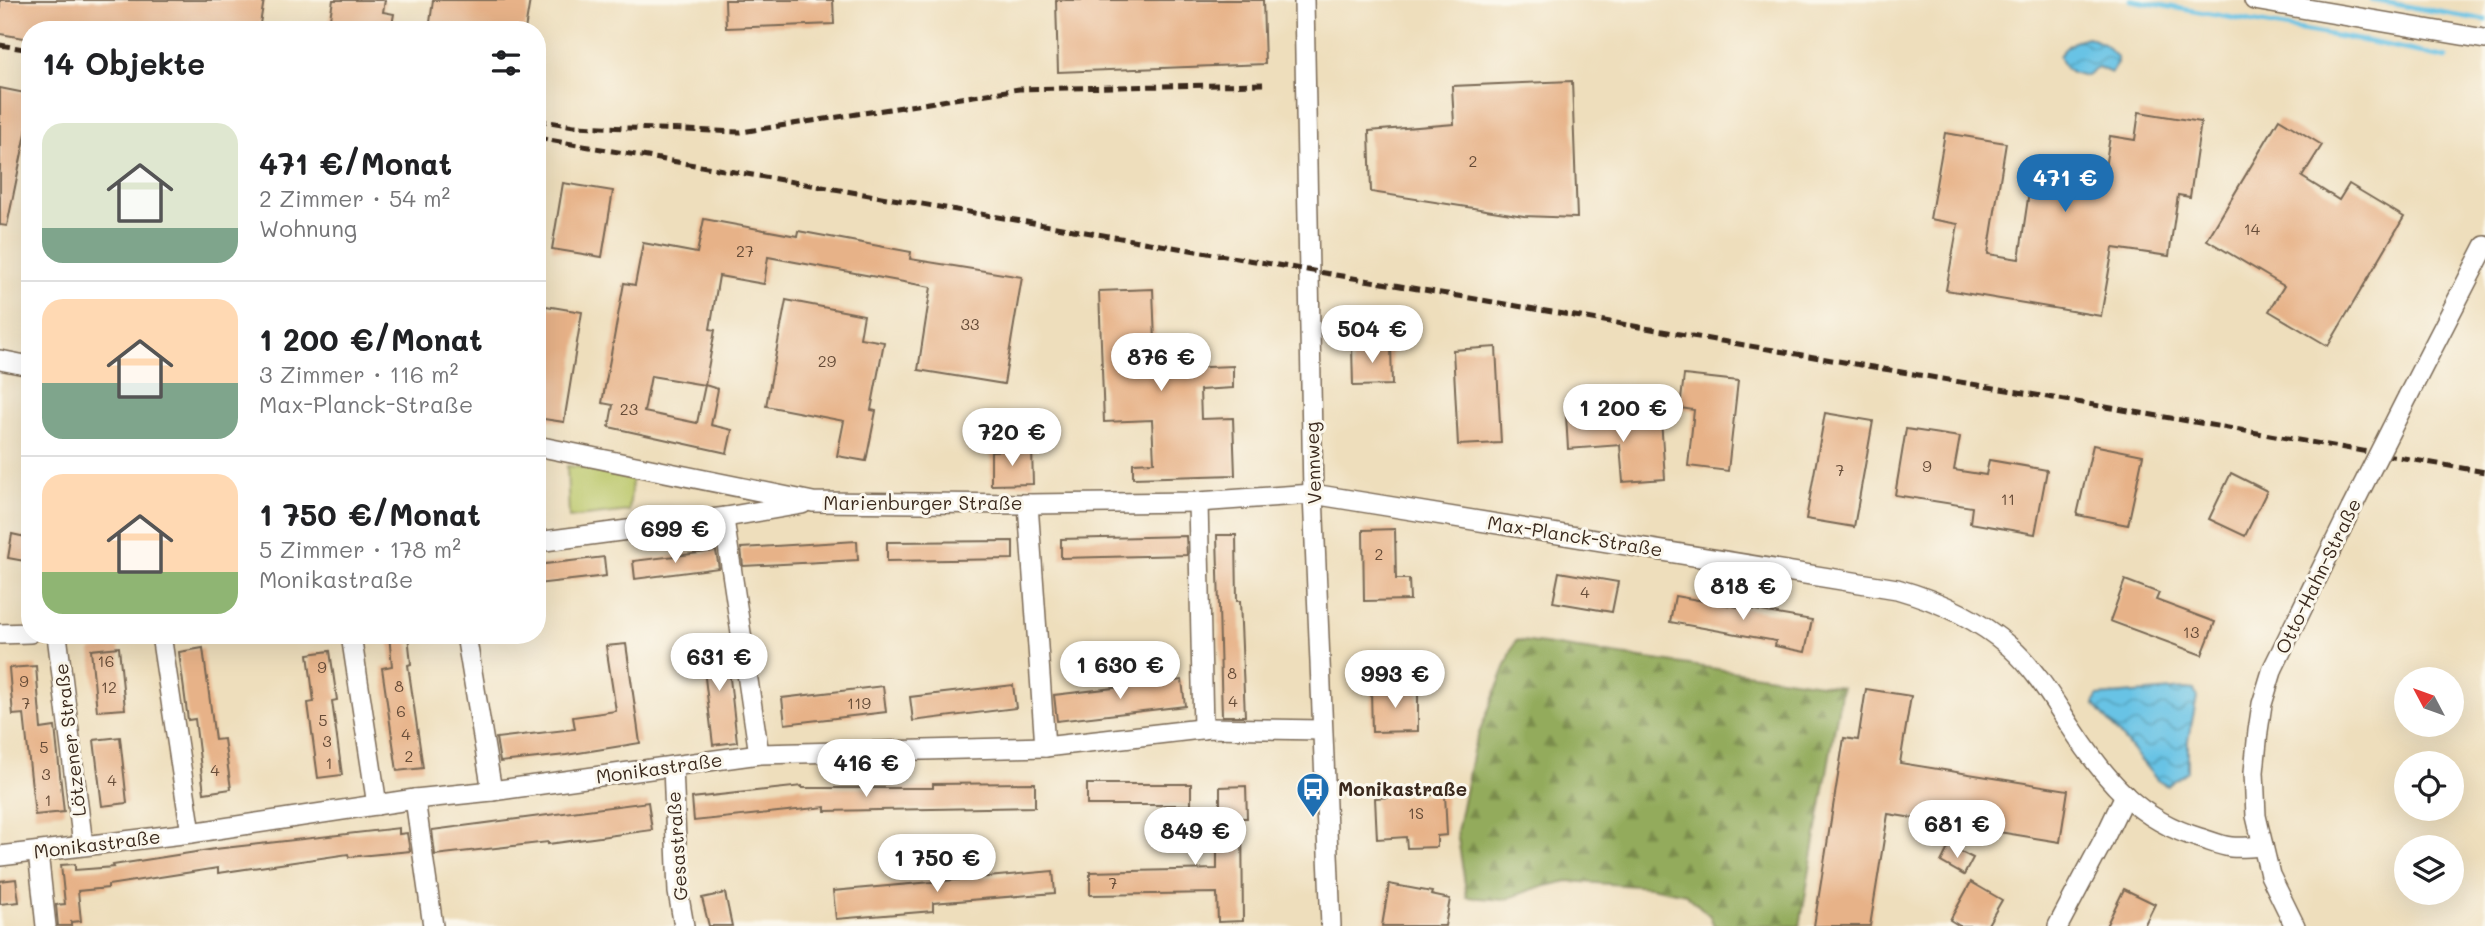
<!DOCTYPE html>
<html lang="de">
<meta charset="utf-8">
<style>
:root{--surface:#fff;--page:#f6f6f6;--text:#202124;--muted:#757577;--line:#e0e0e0;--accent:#1f6fb2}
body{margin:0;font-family:Mali,sans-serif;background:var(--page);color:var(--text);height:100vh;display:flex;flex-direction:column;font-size:26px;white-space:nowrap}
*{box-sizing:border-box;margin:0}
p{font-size:23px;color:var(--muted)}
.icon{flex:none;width:38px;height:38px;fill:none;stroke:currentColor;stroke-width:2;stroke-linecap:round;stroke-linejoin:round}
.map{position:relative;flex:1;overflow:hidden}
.details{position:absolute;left:21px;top:21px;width:525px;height:623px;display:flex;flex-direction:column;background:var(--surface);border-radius:28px;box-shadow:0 7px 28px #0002}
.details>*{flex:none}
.needle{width:46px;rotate:311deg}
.fabs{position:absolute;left:2394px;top:667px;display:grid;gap:14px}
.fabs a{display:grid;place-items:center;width:70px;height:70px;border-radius:50%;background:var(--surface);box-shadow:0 7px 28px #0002;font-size:35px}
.price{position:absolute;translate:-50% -60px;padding:0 16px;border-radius:24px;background:#fff;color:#222;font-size:23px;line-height:46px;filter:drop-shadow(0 2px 4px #0008)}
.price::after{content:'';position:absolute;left:50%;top:42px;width:21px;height:16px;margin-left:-10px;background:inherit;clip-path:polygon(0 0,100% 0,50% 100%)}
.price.active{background:var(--accent);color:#fff}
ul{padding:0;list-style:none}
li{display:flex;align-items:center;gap:21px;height:175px;padding:0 21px}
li+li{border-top:2px solid var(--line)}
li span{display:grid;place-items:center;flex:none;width:196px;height:140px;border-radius:21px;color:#555}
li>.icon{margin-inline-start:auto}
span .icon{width:84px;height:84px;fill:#fffc;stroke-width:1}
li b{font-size:30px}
h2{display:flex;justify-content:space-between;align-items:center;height:84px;padding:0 21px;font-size:30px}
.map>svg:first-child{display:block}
.forest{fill:url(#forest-firs);stroke:#676a3d;stroke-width:2}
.park{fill:#bac668;stroke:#7a7843;stroke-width:2}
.water{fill:url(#water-waves);stroke:#517682;stroke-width:2}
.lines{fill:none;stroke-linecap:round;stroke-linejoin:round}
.stream{stroke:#67c3e5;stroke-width:5}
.building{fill:#e7b288;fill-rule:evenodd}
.minor-casing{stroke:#7a6955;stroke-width:22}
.minor{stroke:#fff;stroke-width:19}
.rail{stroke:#3b2a1e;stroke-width:5;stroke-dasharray:10 5;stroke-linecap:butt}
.minor-bridge-casing{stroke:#7a6955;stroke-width:22;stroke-linecap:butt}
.minor-bridge{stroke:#fff;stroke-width:19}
.labels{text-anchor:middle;stroke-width:6;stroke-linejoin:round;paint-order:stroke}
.number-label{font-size:16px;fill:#664c38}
.street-label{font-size:19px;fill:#3b2a1e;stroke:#fbf7ec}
.poi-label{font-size:19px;font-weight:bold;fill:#3b2a1e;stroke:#fbf7ec;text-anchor:start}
</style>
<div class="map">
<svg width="2485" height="926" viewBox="0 0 2485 926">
<defs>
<pattern id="forest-firs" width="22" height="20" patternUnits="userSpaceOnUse" patternTransform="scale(1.75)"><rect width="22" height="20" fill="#93ab5c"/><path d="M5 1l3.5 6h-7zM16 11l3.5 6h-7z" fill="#798b4b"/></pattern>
<pattern id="water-waves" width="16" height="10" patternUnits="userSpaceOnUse" patternTransform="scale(1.75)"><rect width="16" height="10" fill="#67c3e5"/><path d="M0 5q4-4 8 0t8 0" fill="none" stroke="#569fb9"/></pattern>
</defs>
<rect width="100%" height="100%" fill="#fbf7ec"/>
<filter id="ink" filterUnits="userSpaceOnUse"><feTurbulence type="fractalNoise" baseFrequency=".0143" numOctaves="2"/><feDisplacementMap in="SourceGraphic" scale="14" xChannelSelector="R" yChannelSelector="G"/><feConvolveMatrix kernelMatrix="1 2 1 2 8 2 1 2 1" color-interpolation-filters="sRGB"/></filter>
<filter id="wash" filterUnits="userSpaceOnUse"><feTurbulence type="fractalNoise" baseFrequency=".00686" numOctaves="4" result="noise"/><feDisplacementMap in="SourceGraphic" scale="28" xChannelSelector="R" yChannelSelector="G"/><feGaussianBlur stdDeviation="1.57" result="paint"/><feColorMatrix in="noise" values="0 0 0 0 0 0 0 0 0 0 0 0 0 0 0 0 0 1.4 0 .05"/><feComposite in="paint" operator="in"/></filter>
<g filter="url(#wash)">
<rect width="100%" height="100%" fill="#eedebc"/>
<polygon class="forest" points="1516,640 1842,687 1800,926 1714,926 1710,916 1686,894 1650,887 1568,881 1533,889 1504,900 1467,897 1457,832 1474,746"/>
<polygon class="park" points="567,466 633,471 629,511 569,518"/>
<g class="water">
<path d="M2088,37l17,8 12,12v6l-6,10 -13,-6 -11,9c-14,-2 -23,-5 -28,-20 7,-10 17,-17 29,-19z"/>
<polygon points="2186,689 2194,690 2197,698 2188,740 2188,771 2167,786 2157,780 2094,704 2097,696"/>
</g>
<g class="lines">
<g class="stream">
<polyline points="2131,0 2370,42 2447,58"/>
<polyline points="2371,0 2485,20"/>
</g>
</g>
<g id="blocks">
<g class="building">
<polygon points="0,0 264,0 259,30 30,30 30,39 0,34"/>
<polygon points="333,0 385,0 383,12 394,14 391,30 328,30"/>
<polygon points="433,0 530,0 525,30 429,30"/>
<polygon points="725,0 833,0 834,24 726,28"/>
<polygon points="1056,0 1263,0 1265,64 1058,72"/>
<polygon points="1572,81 1577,218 1524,216 1371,192 1369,131 1454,124 1452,86"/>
<polygon points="0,88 30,94 30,114 7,226 0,225"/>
<polygon points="2139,112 2201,122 2190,197 2178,195 2169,256 2113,248 2101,316 1946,290 1958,224 1930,219 1945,133 2006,143 1988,254 2019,259 2034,158 2105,168 2110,136 2135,140"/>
<polygon points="2279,119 2322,145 2302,177 2339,200 2349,184 2404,217 2328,346 2269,311 2284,286 2207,240"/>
<polygon points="563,183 613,191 602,257 552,249"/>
<path d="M704,219l93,17 1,-5 113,21 -1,7 112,18 -18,107 -86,-14 13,-83 -163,-30 -4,27 -45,-8 -9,53 5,1 -10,55 13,4 -7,36 21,5 -5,23 -118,-26 4,-22 -11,-2 22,-120 11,2 8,-42 54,10zM651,376l54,9 -8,38 -53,-11z"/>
<polygon points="1153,289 1156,369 1233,366 1233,388 1200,390 1201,419 1233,418 1235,475 1133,478 1133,463 1154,462 1152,420 1104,422 1099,291"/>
<polygon points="786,300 864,315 860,338 884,342 871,410 876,411 866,461 837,456 844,421 766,406"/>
<polygon points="546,306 582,312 564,422 537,418 537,356"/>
<polygon points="1391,345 1392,385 1353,386 1352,346"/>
<polygon points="1496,347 1501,443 1458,445 1453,350"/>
<polygon points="1684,375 1738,381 1728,471 1688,466 1694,410 1680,408"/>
<polygon points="1594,413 1595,423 1661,419 1665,479 1623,482 1620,445 1568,449 1566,415"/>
<polygon points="1825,413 1873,421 1854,527 1806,519"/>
<polygon points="1906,429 1960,437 1954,470 1986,475 1989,460 2047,470 2035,534 1970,523 1972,507 1895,495"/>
<polygon points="2093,445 2143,455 2128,525 2077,515"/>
<polygon points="1032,450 1033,484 991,485 991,451"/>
<polygon points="2231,473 2267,491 2245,536 2209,519"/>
<polygon points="1395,529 1396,579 1409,579 1410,600 1364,601 1363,530"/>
<polygon points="12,534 30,538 30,562 8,558"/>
<polygon points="1217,535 1236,535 1237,601 1240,601 1245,716 1222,716"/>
<polygon points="1186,536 1187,555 1061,558 1061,539"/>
<polygon points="857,541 858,560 743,566 741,548"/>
<polygon points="1013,541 1013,559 887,561 887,542"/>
<polygon points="716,551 719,568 635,579 633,561"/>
<polygon points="604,557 606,576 537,584 537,565"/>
<polygon points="1559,572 1618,582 1612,612 1553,602"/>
<polygon points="2125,580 2159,593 2156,600 2215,622 2202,655 2110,621"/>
<polygon points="1675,596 1812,620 1805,652 1775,646 1776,641 1670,622"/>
<polygon points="389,635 408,635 411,664 408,665 423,768 397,771 382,668 392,666"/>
<polygon points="726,642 737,742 713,745 701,644"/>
<polygon points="626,644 640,743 566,755 500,762 496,738 575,729 573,717 616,711 606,646"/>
<polygon points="119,647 125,709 97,711 91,650"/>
<polygon points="203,648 215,740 224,739 231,789 204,793 195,719 188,720 179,652"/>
<polygon points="330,651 337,700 332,701 342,775 318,778 308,703 314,702 308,654"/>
<polygon points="36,666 41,729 55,727 64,812 35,815 24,714 13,715 9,668"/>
<polygon points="1182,680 1185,706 1057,721 1054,695"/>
<polygon points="1013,685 1016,708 913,721 910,697"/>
<polygon points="883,686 886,712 785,724 782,698"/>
<polygon points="1418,689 1418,731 1372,732 1371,690"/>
<polygon points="1866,689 1911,696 1900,763 2068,790 2060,842 1888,814 1870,926 1814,926 1844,738 1858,740"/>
<polygon points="120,737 127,803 102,806 94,740"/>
<polygon points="1035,783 1035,807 825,811 825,807 694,821 692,798 802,786 802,788 933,788 933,784"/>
<rect x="1087" y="784" width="104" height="21"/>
<polygon points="1246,786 1247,818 1242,818 1243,921 1218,922 1217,893 1090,895 1090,872 1217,869 1217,819 1220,819 1220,787"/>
<polygon points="1445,794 1447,835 1437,836 1437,847 1407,848 1406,837 1377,839 1375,798"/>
<polygon points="648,802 652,830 548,844 548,842 435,855 432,830"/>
<polygon points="399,828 399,834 407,833 410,851 349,857 348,854 218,873 218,868 108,885 108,888 78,891 81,921 71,922 71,926 58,926 56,905 65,904 61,865 75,864 75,870 114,867 113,865 215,849"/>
<polygon points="1949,846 1973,858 1964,875 1941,862"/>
<polygon points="1053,871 1055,893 933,903 933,911 836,919 833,891"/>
<polygon points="16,879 19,902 0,904 0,881"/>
<polygon points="1971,882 2002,900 1987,926 1960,926 1950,920"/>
<polygon points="1389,884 1432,892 1431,895 1450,899 1445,926 1382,926"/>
<polygon points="2124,889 2155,904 2144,926 2106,926"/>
<polygon points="725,893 732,926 709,926 702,898"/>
</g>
</g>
</g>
<g filter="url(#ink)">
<use href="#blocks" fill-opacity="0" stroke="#7a6955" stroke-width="2"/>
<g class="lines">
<defs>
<g id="minor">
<polyline points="1304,0 1313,494 1331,926"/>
<polyline points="2254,0 2485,39"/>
<polyline points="0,360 30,366"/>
<polyline points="2408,396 2485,246"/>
<path d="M537,446l276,56 215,2 170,-2 115,-8 584,95c42,12 80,29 113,58 25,22 42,51 61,80 34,52 67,93 129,111 10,3 21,8 31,9 10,1 21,0 32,-1"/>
<polyline points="1198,502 1203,729"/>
<polyline points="1028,504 1045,747"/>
<polyline points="726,517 725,526 759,754"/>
<polyline points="537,542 726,517 802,504"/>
<polyline points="0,634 30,633"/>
<polyline points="57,635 83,845"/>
<polyline points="161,635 191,833"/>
<polyline points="351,635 377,805"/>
<polyline points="466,635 492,791"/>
<polyline points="673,766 678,892 684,926"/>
<polyline points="415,799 433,926"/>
<polyline points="38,852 46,926"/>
<polyline points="0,856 191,833 415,799 492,791 759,754 1045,747 1209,728 1322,730"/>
<polyline points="2058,926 2103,841 2125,795"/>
<polyline points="2295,926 2270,875 2256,816 2254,772 2258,731 2262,704 2273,668 2351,509"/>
</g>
</defs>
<use href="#minor" class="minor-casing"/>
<use href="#minor" class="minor"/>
<g class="rail">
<polyline points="0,45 30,50"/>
<polyline points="537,120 574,126 741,132 1019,89 1264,84"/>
<polyline points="537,138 2485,472"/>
</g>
<defs>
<polyline id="minor-bridge" points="2351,509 2408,396"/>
</defs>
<use href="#minor-bridge" class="minor-bridge-casing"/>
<use href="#minor-bridge" class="minor-bridge"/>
</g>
</g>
<defs>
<symbol id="bus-pin" viewBox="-11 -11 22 30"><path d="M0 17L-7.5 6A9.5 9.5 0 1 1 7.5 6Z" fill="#1f6fb2" stroke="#fbf7ec"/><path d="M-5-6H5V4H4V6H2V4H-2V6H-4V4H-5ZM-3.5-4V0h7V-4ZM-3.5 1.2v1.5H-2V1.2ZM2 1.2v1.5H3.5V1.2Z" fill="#fff"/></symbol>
</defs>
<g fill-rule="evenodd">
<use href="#bus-pin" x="1294" y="770" width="38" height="52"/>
</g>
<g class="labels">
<g class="number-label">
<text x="1473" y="167">2</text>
<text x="2252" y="235">14</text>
<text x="745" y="257">27</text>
<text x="970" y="330">33</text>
<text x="827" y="367">29</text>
<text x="629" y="415">23</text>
<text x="1927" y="472">9</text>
<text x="1840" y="476">7</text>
<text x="2008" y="505">11</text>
<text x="1379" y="560">2</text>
<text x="1585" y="598">4</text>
<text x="2191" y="638">13</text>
<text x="106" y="667">16</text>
<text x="322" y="673">9</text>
<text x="1232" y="679">8</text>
<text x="24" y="687">9</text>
<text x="399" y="692">8</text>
<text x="109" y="693">12</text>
<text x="1233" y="707">4</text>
<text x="26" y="709">7</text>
<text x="859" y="709">119</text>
<text x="401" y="717">6</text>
<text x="323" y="726">5</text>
<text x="406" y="740">4</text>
<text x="327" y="747">3</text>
<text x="44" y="753">5</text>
<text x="409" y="762">2</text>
<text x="329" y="769">1</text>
<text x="215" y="776">4</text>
<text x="46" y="780">3</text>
<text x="112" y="786">4</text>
<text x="48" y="806">1</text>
<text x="1416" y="819">1S</text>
<text x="1113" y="889">7</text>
</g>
<g class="street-label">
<text transform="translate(1313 463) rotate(-92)" y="7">Vennweg</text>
<text x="923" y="510">Marienburger Straße</text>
<text transform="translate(1575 536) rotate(9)" y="7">Max-Planck-Straße</text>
<text transform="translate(2318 576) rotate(-64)" y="7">Otto-Hahn-Straße</text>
<text transform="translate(70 740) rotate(-97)" y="7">Lötzener Straße</text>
<text transform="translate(659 768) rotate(-8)" y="7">Monikastraße</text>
<text transform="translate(97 844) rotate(-7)" y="7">Monikastraße</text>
<text transform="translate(677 846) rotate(-94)" y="7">Gesastraße</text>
</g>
<g class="poi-label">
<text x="1338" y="796">Monikastraße</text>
</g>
</g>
</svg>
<div class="fabs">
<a><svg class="needle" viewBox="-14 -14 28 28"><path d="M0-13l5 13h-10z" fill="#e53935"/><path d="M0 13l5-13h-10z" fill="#757577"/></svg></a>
<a><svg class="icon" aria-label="locate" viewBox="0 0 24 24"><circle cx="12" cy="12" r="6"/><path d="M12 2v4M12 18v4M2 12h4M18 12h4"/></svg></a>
<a><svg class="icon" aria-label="layers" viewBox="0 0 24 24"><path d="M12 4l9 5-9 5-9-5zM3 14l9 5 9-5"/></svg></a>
</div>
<b class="price active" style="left:2065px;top:214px">471 €</b>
<b class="price" style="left:1372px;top:365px">504 €</b>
<b class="price" style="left:1161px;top:393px">876 €</b>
<b class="price" style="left:1623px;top:444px">1 200 €</b>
<b class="price" style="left:1012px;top:468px">720 €</b>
<b class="price" style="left:675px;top:565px">699 €</b>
<b class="price" style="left:1743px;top:622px">818 €</b>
<b class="price" style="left:719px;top:693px">631 €</b>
<b class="price" style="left:1120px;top:701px">1 630 €</b>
<b class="price" style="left:1395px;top:710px">993 €</b>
<b class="price" style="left:866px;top:799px">416 €</b>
<b class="price" style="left:1957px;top:860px">681 €</b>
<b class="price" style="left:1195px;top:867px">849 €</b>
<b class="price" style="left:937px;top:894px">1 750 €</b>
<section class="details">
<h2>14 Objekte<svg class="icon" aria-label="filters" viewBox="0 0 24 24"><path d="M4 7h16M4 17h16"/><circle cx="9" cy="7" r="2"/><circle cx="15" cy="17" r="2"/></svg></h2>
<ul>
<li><span style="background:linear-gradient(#dfe7d0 75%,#7fa58c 0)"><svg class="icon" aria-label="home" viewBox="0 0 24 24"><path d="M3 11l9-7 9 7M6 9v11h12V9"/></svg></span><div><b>471 €/Monat</b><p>2 Zimmer · 54 m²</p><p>Wohnung</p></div></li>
<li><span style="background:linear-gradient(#ffd9b3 60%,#7fa58c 0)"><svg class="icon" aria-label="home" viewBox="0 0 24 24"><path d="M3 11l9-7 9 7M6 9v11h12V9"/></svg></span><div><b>1 200 €/Monat</b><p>3 Zimmer · 116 m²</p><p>Max-Planck-Straße</p></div></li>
<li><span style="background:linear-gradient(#ffd9b3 70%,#8fb573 0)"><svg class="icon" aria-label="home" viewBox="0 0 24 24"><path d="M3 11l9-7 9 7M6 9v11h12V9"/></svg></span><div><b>1 750 €/Monat</b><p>5 Zimmer · 178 m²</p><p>Monikastraße</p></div></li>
</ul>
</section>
</div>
